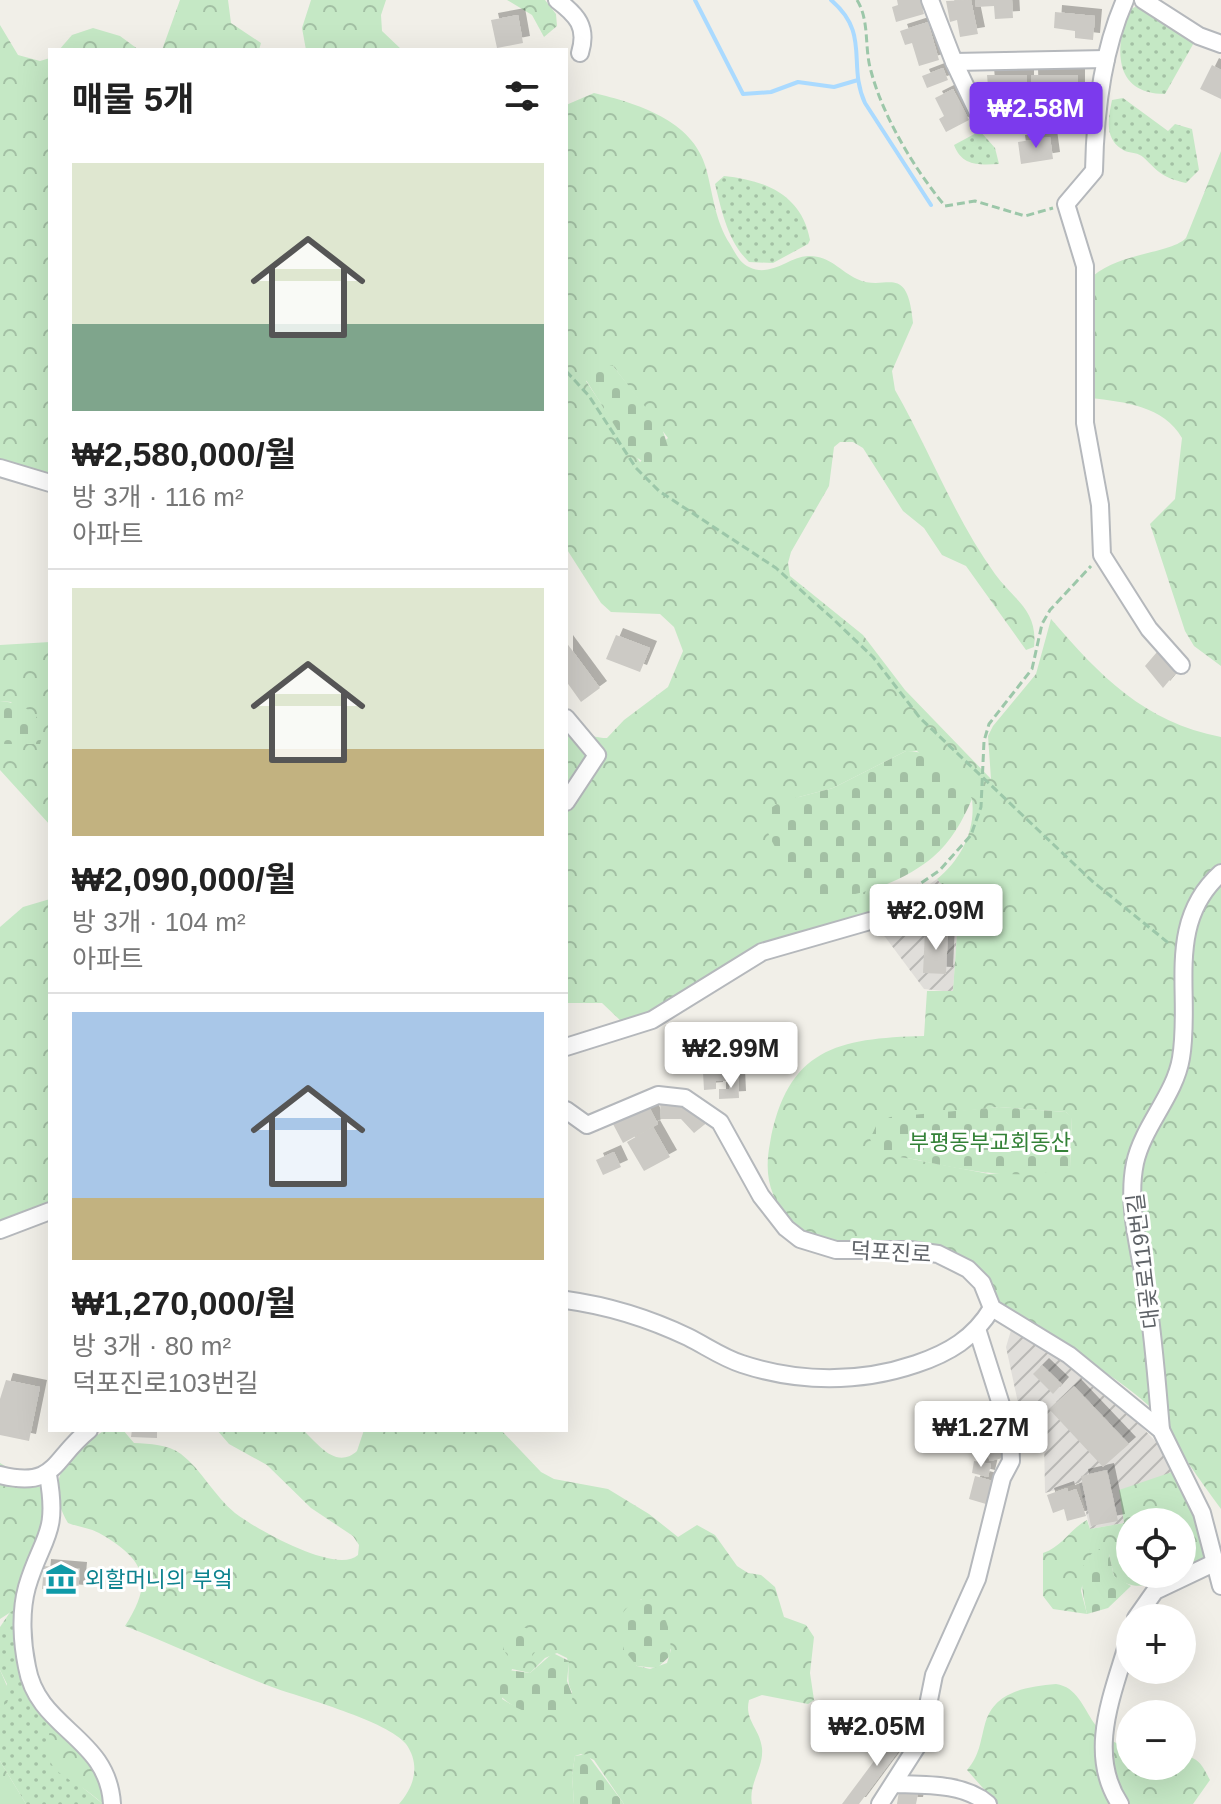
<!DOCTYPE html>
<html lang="ko">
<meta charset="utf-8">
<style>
:root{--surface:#fff;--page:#f6f6f6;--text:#222;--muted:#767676;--line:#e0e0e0;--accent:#7c3aed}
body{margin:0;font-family:Arial,"Noto Sans KR",sans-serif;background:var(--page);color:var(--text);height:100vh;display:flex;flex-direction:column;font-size:30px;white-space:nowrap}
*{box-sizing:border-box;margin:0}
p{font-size:26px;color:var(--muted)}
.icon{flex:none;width:44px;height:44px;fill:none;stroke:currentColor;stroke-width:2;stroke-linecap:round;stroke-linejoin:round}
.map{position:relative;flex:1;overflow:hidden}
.panel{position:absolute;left:48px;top:48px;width:520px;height:1384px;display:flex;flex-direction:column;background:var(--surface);border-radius:0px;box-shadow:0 8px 32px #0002}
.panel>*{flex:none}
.tools{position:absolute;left:1116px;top:1508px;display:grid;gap:16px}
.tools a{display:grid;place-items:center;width:80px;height:80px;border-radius:50%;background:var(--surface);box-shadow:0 8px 32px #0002;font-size:40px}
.price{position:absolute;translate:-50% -68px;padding:0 18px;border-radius:8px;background:#fff;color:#222;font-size:26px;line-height:52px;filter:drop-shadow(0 2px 4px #0008)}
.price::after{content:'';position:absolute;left:50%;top:48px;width:24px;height:18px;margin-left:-12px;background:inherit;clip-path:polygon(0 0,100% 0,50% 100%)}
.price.selected{background:var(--accent);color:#fff}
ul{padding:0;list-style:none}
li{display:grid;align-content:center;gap:16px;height:424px;padding:0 24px}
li+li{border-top:2px solid var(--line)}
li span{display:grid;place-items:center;height:248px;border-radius:0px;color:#555}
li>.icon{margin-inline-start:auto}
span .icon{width:144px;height:144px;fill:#fffc;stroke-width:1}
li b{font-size:34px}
h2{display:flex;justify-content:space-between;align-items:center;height:96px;padding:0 24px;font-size:34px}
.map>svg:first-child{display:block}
.industrial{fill:url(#industrial-furrows)}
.green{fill:url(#green-dots)}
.forest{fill:url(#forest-crowns);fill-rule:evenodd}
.cemetery{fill:url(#cemetery-stones)}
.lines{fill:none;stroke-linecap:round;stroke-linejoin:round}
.stream{stroke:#aadaff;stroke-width:4}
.building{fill:#cccac5;filter:url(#shadow)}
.minor-casing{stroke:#b5b8bc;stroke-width:20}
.path{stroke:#9cc7a9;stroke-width:3;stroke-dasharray:8 4;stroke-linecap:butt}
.minor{stroke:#fff;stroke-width:16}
.labels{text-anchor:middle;stroke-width:6;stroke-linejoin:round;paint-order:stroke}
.park-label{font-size:22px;fill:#348238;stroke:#fff}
.street-label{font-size:22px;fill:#5f6368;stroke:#fff}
.culture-label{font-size:22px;fill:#0d838f;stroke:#fff;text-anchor:start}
</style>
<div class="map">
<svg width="1221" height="1804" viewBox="0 0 1221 1804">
<defs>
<pattern id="industrial-furrows" width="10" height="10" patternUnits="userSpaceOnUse" patternTransform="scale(2)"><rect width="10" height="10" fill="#e0deda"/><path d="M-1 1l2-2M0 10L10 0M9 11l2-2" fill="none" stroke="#b9b8b5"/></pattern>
<pattern id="green-dots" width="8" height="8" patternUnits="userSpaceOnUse" patternTransform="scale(2)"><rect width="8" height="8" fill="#c5e8c5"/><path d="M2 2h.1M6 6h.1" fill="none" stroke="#a3c0a4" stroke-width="1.8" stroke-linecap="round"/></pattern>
<pattern id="forest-crowns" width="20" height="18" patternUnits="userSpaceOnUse" patternTransform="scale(2)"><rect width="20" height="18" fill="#c5e8c5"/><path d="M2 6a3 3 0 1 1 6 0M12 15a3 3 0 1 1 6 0" fill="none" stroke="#a3c0a4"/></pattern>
<pattern id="cemetery-stones" width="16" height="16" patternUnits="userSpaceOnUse" patternTransform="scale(2)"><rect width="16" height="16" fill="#c5e8c5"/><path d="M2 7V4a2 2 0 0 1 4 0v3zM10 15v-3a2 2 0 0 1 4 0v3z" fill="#a3c0a4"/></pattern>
<filter id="shadow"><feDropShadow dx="7" dy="-7" stdDeviation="0" flood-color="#0004"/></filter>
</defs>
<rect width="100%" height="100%" fill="#f1efe8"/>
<g class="industrial">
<polygon points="937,879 959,904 953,992 924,989 880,930 893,910"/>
<polygon points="1012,1327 1115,1399 1157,1443 1175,1471 1124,1523 1090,1529 1079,1483 1045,1493 1044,1437 1020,1412 1006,1347"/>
</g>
<g class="green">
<path d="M1137,6l59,33 -31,55c-53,0 -50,-48 -36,-84z"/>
<path d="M1123,98l45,33 7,-7 17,5 7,41 -13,13c-25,-6 -26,-10 -43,-26 -4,-4 -12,-4 -18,-6 -21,-11 -17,-31 -13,-51z"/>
<path d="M980,131l15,17 4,16c-21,1 -37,2 -45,-19z"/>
<path d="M724,176c41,4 78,19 86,64l-2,4 -35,19 -24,-1c-21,-20 -27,-50 -34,-78z"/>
<polygon points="19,1599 18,1627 77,1783 103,1804 26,1804 0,1761 0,1707 7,1684 0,1670 0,1627"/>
</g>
<g class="forest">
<polygon points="180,0 228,0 231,23 261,43 259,50 162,50"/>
<polygon points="311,0 386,0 381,15 382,31 402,50 306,50 302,28"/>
<polygon points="507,0 545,0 556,14 557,26 544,37 532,15"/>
<polygon points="0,25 18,55 40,61 50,58 50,478 0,462"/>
<polygon points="93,28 120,36 139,50 59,50 72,35"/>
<path d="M594,93c42,10 99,27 112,75 7,26 9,53 24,76 5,9 10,19 19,23 22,11 39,-10 59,-11 21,-1 32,15 49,23 29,14 50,-19 56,44l-21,48 3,19c35,61 59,127 100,184 20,27 43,36 39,73l-8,3 -60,-84 -24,-11 -18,-27 -21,-17 -40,-63 -10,-6h-13l-6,5 -5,39 -38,66 -3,11 2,13 73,59 42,55 86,89 -3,-43 5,-10 43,-52 15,-55c49,57 93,103 170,118v772c-11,-15 -22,-30 -32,-45 -13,-20 -23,-43 -41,-59 -43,-39 -96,-61 -141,-96 -19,-15 -21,-43 -47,-54 -50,-21 -129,5 -169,-35 -22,-22 -27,-46 -21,-77 17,-94 67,-105 154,-107l3,-45h26l6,-86 -22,-26c24,-19 39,-49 35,-80l-55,-48h-11l-73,37 -34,9 -32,30 35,54 66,8 13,-3 11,4 -19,20 -18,10 -97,28 -101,64 -35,10 -20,-19h-36v-287c13,13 21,22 41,22l17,-18 44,-33 15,-36 -9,-24 -14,-13 -49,-2 -10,-9 -35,-55v-443zM613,366l55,72 -28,24 -54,-81zM999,1107l67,5 6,6 -2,49 -81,7 -87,-17 61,-46z"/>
<path d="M1221,151v515l-27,-20 -9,-15 -35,-107 25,-25 7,-61c-18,-32 -58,-36 -91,-40l2,-122c28,-24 77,-22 93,-38z"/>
<polygon points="50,642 50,825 0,770 0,744 40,744 11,702 0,701 0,645"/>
<polygon points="50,899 50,1203 0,1225 0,927 23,907"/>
<path d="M105,1430h18l11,13c16,1 34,1 47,11 21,16 33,42 54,59 21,16 101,62 123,42l1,-10 -6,-9 -42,-28 -44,-43 -38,-21 -12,-14h86c15,14 33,40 54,21l7,-21h137l40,42 13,7 54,10 41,25 29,23 19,-12 18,10 22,31 11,7 13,2 14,12 9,30 22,8 8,12 -4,36 4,27 -6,4 -46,-9 -13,5c-5,20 11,29 13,48 2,20 -14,36 -10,56h-128l-30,-44 -13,-6 -6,2 -3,19 2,29h-175c15,-17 22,-39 7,-60 -18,-23 -104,-46 -134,-57 -50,-19 -98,-42 -147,-61 29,-45 21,-66 -26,-93 -9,-5 -21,-6 -31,-10 -26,-44 0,-69 37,-93zM641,1599l30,51 -4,13 -17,6 -13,-3c-19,-33 -15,-36 4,-67zM557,1653l10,5c4,12 -2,22 5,34 -4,34 -51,20 -70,7l10,-30 18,4 15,-15z"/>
<polygon points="0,1463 43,1489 47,1513 19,1599 14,1610 0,1619"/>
<path d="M1175,1471l15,30 15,56 -23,12v-47h-52v52h43c-21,11 -38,19 -59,2l-5,-22 -21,3 -7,34 6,23 -34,-5 -10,-13v-43c19,-6 27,-24 44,-33l3,9 34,-6 -5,-33z"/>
<path d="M1056,1684c21,3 27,23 38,39 9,13 22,21 36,27v16h52v-9c16,-2 21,10 28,23l-17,24h-196l-30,-34c13,-15 13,-28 18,-46 9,-33 41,-37 71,-40z"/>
<path d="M52,1722l35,28 22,54h-6c-36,-34 -67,-25 -51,-82z"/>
<polygon points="0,1761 26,1804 0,1804"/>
</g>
<g class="cemetery">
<polygon points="599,362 613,366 662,428 668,447 660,462 648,465 633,455 586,380 586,374"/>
<path d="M0,701c24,2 50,16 40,43h-40z"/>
<path d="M906,751c28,-1 53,25 66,48 -9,21 -21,43 -39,58 -28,24 -81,45 -118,39 -17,-20 -56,-57 -49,-85l14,-9 53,-14z"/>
<path d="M999,1107l67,5 6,5 -2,50c-50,15 -102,4 -152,-7 -17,-4 -41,-2 -48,-21l7,-15 13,-7z"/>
<path d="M1100,1549l9,5 5,22 17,10 -23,22 -21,6c-4,-22 -14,-55 13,-65z"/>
<path d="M634,1599c30,0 39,31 36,57l-13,12 -20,-2 -13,-16 -3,-35z"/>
<circle cx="520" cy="1644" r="17"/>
<path d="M553,1653l16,8 -2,20 6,16c-15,32 -59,16 -76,-5l-3,-15 7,-8 29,4z"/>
<polygon points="0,1670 10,1693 7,1703 0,1707"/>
<polygon points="587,1754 624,1804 574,1804 572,1775 575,1756"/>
</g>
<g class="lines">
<g class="stream">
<polyline points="695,0 743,94 771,92 798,82 834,87 858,80"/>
<path d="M831,0c40,34 16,64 34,103l66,102"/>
</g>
</g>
<g class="building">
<polygon points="897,0 920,0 924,14 896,22 892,7 898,5"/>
<polygon points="971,0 978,34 960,37 957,20 950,22 946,1"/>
<polygon points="975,0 1012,0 1013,18 995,19 994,6 976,7"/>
<polygon points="1055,12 1095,16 1093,40 1075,38 1075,31 1054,28"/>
<polygon points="518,15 523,43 497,48 491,20"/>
<polygon points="928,22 939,60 919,66 912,43 905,45 900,31"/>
<polygon points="1212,65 1221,70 1221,99 1200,89"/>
<polygon points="943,68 948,80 927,88 922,76"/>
<polygon points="987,75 1027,75 1027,98 1010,98 1010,91 989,90 996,103 982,111 973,94 988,86"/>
<polygon points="1031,75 1078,75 1078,96 1050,96 1050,107 1032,107"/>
<polygon points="953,89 969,120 946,132 939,119 944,116 935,98"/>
<polygon points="1050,137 1053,159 1021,164 1018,142"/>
<polygon points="616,635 650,648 640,672 606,659"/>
<polygon points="566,642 600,688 581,702 566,681"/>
<polygon points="1157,652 1178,670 1163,688 1145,666"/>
<polygon points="936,890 947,911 909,932 898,912"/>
<polygon points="925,931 948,932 946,974 923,973"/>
<polygon points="726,1071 726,1081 716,1081 716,1089 704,1090 703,1072"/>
<polygon points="738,1076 739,1098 719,1099 719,1089 729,1089 729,1077"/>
<polygon points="660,1101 686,1102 709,1121 694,1133 681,1119 661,1119"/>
<polygon points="648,1105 658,1124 623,1143 613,1124"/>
<polygon points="653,1127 670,1157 644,1171 627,1142"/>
<polygon points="614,1152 621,1167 603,1175 596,1160"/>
<polygon points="1042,1365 1062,1384 1053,1394 1033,1374"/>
<polygon points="6,1380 40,1387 29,1441 0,1435 0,1399"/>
<polygon points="1074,1386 1129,1444 1103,1467 1049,1409"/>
<polygon points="132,1430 157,1430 157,1438 131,1437"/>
<polygon points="994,1438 995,1443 1004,1441 1007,1457 990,1461 988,1456 982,1457 979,1441"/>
<polygon points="974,1461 991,1464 988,1477 972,1473"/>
<polygon points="1107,1470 1118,1521 1091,1526 1081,1476"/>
<polygon points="975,1476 993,1481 986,1504 969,1499"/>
<polygon points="1067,1488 1068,1492 1076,1489 1086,1516 1067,1521 1064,1509 1053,1513 1047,1495"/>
<polygon points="44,1566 80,1569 78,1592 42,1589"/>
<polygon points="898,1729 909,1737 859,1804 842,1804"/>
<polygon points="899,1791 918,1794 916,1804 897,1804"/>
</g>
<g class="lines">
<defs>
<g id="minor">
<path d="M557,0c20,15 31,27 23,53"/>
<polyline points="930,0 954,62 1106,59"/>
<path d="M1125,0c-23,52 -30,114 -31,171l-28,33 19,62v157l15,82 2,50 47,74 32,36"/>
<polyline points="1143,0 1199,36 1221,44"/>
<polyline points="954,62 979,115"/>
<polyline points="0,468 50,483"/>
<polyline points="566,718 597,755 566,802"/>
<polyline points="566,1047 652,1020 762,952 870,921"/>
<polyline points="566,1110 587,1125 658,1095 685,1098 720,1122 761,1196 786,1228 800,1239 836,1250 910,1250 938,1254 968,1269 982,1283 992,1308 1069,1355 1161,1430 1202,1513 1221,1586"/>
<polyline points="0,1230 50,1211"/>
<path d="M566,1300c44,6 82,18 122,37 18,9 35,21 54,27 57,19 118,19 174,0 33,-11 58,-26 76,-56"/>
<path d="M1161,1430c-4,-45 -7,-89 -14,-134 -6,-43 -21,-89 -12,-133 8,-37 40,-68 46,-105 11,-64 -17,-134 40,-185"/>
<path d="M0,1475c57,14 52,-16 89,-45"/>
<path d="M48,1475c11,61 -6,61 -21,112 -7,25 -5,56 0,80 11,63 81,69 85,137"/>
<polyline points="1136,1618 1155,1591 1216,1562"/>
<path d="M894,1784c31,1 70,-1 94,20"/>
<polyline points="880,1804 921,1740 934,1675 977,1579 1002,1478 1011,1461 1010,1433 978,1332"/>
<path d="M1120,1804c-35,-53 -5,-114 10,-169"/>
</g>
</defs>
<use href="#minor" class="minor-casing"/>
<g class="path">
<path d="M857,0c13,21 7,48 14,71 12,46 44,99 74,135l30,-5 50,15 28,-8"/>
<polyline points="566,371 589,396 636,468 659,491 776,568 832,618 873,657 920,718 1092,881 1171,945"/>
<polyline points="882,910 940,870 971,835 981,807 984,741 989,724 1032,669 1042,624 1050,610 1091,566"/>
</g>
<use href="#minor" class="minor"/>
</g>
<defs>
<symbol id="museum-bare" viewBox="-9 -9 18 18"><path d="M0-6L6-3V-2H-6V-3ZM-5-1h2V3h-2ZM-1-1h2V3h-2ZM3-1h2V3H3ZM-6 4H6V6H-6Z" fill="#0f9aa8" stroke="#fff" stroke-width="2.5" paint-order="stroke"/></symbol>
</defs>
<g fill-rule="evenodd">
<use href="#museum-bare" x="39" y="1557" width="44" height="44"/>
</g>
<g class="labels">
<g class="park-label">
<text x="990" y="1150">부평동부교회동산</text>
</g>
<g class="street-label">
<text transform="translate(891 1252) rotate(3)" y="8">덕포진로</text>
<text transform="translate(1143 1261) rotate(-97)" y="8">대곶로119번길</text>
</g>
<g class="culture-label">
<text x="85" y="1587">외할머니의 부엌</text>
</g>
</g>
</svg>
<div class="tools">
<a><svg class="icon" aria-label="locate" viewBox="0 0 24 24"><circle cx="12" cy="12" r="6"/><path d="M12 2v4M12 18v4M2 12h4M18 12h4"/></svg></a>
<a>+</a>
<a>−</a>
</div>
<b class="price selected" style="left:1036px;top:150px">₩2.58M</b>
<b class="price" style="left:936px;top:952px">₩2.09M</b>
<b class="price" style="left:731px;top:1090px">₩2.99M</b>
<b class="price" style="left:981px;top:1469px">₩1.27M</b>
<b class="price" style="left:877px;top:1768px">₩2.05M</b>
<section class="panel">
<h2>매물 5개<svg class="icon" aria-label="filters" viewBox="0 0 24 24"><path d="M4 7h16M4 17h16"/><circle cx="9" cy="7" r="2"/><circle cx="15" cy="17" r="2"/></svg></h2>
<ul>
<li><span style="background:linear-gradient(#dfe7d0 65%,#7fa58c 0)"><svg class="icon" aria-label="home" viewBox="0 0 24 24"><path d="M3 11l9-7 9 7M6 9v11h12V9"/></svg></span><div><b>₩2,580,000/월</b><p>방 3개 · 116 m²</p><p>아파트</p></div></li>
<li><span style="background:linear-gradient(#dfe7d0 65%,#c2b280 0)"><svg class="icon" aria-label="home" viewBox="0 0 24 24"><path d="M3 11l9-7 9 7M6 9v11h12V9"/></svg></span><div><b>₩2,090,000/월</b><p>방 3개 · 104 m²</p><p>아파트</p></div></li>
<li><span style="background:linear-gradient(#a9c7e8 75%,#c2b280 0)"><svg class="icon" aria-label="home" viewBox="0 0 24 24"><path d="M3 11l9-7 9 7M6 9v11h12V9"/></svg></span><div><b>₩1,270,000/월</b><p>방 3개 · 80 m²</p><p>덕포진로103번길</p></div></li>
</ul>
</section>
</div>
